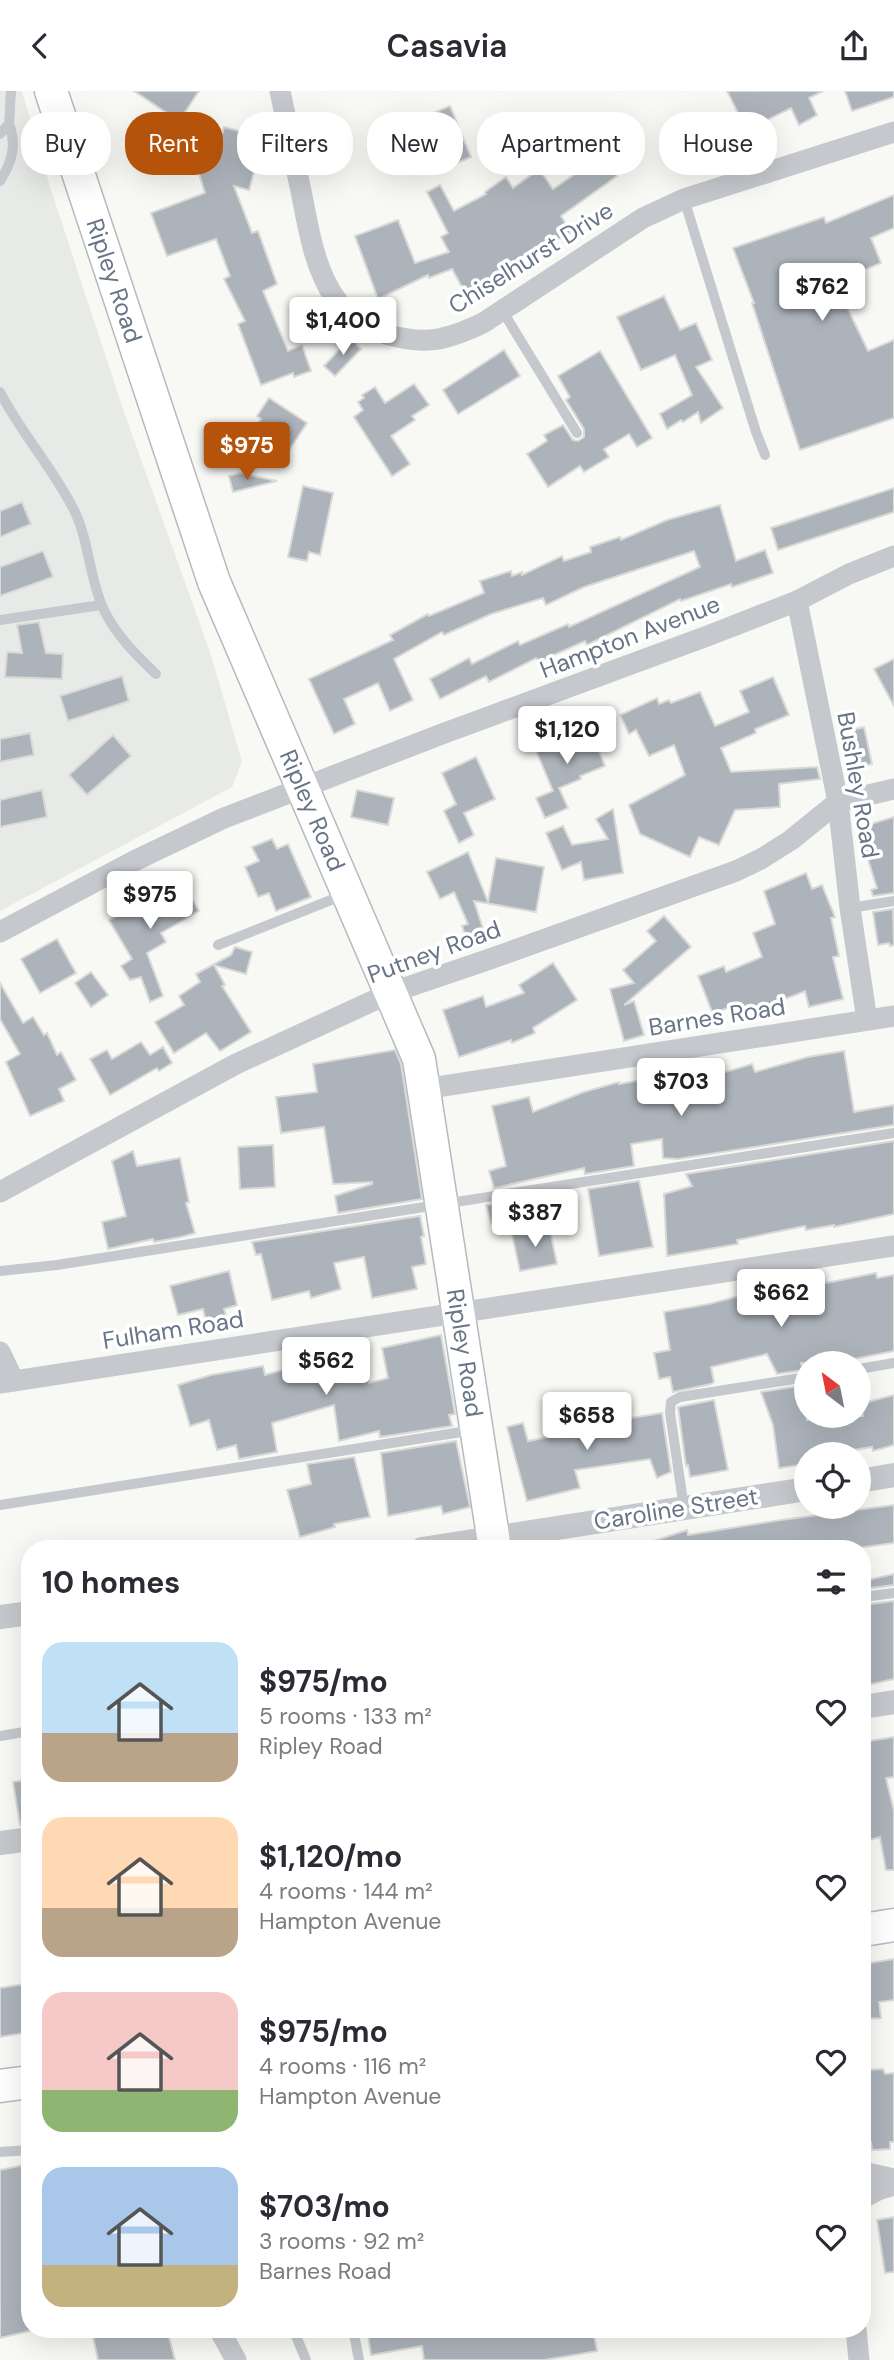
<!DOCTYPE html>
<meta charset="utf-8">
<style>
:root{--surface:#fff;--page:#f7f7f7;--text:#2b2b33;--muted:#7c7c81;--accent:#b45309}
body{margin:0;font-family:"DM Sans",sans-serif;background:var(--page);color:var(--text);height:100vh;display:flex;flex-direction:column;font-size:26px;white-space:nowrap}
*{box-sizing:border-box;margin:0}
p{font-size:23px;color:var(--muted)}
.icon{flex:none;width:38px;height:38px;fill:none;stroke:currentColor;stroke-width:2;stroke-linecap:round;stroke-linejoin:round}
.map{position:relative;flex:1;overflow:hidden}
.panel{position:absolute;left:21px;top:1449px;width:850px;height:798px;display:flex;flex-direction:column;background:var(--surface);border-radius:28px;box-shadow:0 7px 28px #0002}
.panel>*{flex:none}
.banner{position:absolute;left:21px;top:21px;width:852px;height:63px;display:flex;gap:14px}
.needle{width:46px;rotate:328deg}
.buttons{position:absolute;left:794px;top:1260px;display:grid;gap:14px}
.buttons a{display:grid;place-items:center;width:77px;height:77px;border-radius:50%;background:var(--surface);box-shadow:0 7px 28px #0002;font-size:35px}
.price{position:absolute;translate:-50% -60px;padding:0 16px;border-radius:7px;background:#fff;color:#222;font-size:23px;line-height:46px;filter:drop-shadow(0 2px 4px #0008)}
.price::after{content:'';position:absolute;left:50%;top:42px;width:21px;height:16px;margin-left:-10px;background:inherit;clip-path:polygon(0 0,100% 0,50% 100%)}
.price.selected{background:var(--accent);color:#fff}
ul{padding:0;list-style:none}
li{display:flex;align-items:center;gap:21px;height:175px;padding:0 21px}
li span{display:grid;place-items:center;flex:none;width:196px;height:140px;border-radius:21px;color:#555}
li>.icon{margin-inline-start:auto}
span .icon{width:84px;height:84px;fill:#fffc;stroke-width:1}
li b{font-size:30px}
h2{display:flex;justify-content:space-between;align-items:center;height:84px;padding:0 21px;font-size:30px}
.pill{padding:0 24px;border-radius:28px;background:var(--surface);box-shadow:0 7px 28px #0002;font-size:24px;line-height:63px}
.pill.selected{background:var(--accent);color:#fff}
header{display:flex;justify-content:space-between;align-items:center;height:91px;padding:0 21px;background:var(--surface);font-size:32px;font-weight:600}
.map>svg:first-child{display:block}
.built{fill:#e8eae8}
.building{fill:#acb3ba;stroke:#d9d9d7;stroke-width:2}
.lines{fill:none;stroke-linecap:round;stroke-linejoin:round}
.primary-casing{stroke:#b6babe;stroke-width:35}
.service{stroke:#c5c8cc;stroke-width:10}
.minor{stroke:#c5c8cc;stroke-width:21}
.tertiary{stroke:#c5c8cc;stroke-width:24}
.primary{stroke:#fff;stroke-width:32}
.labels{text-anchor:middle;stroke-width:7;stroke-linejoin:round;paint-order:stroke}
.street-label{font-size:24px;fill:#677586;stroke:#fff}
</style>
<header><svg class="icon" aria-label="back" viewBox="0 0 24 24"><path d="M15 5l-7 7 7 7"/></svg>Casavia<svg class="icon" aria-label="share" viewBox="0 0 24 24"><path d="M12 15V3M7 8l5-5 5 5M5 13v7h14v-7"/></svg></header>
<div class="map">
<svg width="894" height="2269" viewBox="0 0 894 2269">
<rect width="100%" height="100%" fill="#f8f8f5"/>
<polygon class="built" points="0,0 22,0 51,99 124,321 211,564 242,671 232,696 0,820"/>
<g class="building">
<polygon points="134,0 199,0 179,30"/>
<polygon points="727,0 823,0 809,7 817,24 799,34 791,17 759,33 767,47 747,57 738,38 744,34"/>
<polygon points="845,0 894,0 894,6 852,20"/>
<polygon points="450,15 471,66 441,79 434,61 428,64 414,30"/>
<polygon points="224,36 250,43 243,66 257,70 249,99 234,95 252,142 258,140 277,193 263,200 288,260 302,254 311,280 294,286 293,282 261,294 238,233 245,230 224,188 230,185 216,148 167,165 151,122 205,102 191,57 215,72"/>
<polygon points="614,56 625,74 614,81 617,85 561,125 571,141 546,156 549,161 467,205 452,178 429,187 428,184 378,208 355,145 398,129 415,172 449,161 441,146 448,142 427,101 440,94 454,120 486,103 485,101 506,86 513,97 539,78 553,98"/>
<polygon points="894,104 894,137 871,147 881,172 843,188 855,213 847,216 868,260 894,249 894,327 800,359 752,212 754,212 733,157 824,126 826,132"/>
<polygon points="664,205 680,239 696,232 712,269 696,276 723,317 701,332 698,321 683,331 681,329 667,338 660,323 692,304 675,264 641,279 617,226"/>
<polygon points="350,247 361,258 335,285 324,275"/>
<polygon points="504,259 520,285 458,323 443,299"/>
<polygon points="600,260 652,347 637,356 629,343 604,358 609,366 584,381 580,375 548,396 527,363 547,350 544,344 563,334 573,349 578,350 584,346 584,338 566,309 570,306 558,285"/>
<polygon points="414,293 429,314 412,325 415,329 391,345 410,373 392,385 354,326 363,319 358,311 364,307 362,304 375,296 385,312"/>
<polygon points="269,307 307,332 283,368 249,346 261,328 257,325"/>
<polygon points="240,382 277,390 233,401 229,385"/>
<polygon points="303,395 333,402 320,464 309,461 307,470 288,466"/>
<polygon points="894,397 894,421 778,459 771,437"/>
<polygon points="22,411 31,433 0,446 0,420"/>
<polygon points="720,414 736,470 765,459 773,482 732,496 731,493 681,510 680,508 587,554 585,550 538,571 536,567 489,591 486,585 440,608 430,588 469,567 472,573 518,550 520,554 568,533 569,536 700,476 694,460 584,496 546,514 543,507 491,523 444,544 442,541 394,568 413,609 390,620 378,592 344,608 355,633 334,643 309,588 393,549 390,544 428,523 429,525 484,502 480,490 511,480 512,485 522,481 522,484 562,465 564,470 591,461 590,456 620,446 621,449 667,429"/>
<polygon points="43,460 53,486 0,505 0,476"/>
<polygon points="39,531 46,562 63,563 62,588 5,586 7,561 22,562 17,534"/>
<polygon points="894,568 894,615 874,578"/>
<polygon points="122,585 129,610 68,630 60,605"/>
<polygon points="773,586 789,624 755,638 756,642 721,657 731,681 817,676 820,688 779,693 780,716 735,719 719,754 699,746 690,766 640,743 629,714 685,684 674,654 649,665 636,639 629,643 620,624 657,607 659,613 669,609 671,612 700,601 715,635 749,621 740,600"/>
<polygon points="589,635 605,675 580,685 581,688 559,697 568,717 545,727 536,707 553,700 535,657"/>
<polygon points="864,636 872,673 851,678 843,641"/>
<polygon points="30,642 34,664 0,671 0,648"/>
<polygon points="113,644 131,665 87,704 69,684"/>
<polygon points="476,666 495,708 464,722 474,744 459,752 444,720 456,713 442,682"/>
<polygon points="42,699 47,726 0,736 0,709"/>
<polygon points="357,699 394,707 388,734 351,726"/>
<polygon points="613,718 623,782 584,789 581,771 562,779 546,742 563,735 572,754 608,748 596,728"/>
<polygon points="894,726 894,802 873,805 871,799 877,797 858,737"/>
<polygon points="272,748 277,758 288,753 311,806 276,820 269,802 258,806 245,776 259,770 252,756"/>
<polygon points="468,761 488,811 496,767 544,776 536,821 474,810 487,850 477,854 475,850 468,853 462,835 468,833 454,801 440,808 427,781"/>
<polygon points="806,782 812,798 822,794 835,826 831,827 839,865 833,866 843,908 809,916 805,900 739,926 734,914 713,923 698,885 724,875 726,881 762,866 753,842 775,833 764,800"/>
<polygon points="174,790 185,808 190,805 199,820 161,842 166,851 147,862 163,905 150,911 141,886 130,889 121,875 132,868 109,829"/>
<polygon points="893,818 894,854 890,855 889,852 878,854 873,821"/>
<polygon points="664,825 691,856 624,914 634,910 644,944 624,950 610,898 634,892 623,879 656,850 647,840"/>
<polygon points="57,848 76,882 40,902 21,868"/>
<polygon points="235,856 252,861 246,883 214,874 225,894 222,895 251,941 220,960 206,942 174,962 155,931 184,914 179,905 200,891 196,883 231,864"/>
<polygon points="553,872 577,909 533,937 535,942 512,952 511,949 459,966 443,919 483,905 486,916 524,902 519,894"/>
<polygon points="91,881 108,904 91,916 75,892"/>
<polygon points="0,892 23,932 33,926 44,944 47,942 57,964 61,961 76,989 59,998 64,1010 30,1025 6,971 20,963 0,928"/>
<polygon points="141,951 150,964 163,956 172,972 159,980 157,977 110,1004 90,968 107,959 112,968"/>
<polygon points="395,959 401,973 422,1108 338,1122 335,1105 372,1093 372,1091 333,1093 324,1036 281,1042 276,1006 317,1001 313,973"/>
<polygon points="844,960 854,1021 894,1014 894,1034 678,1068 663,1067 662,1048 631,1053 634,1075 585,1083 584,1077 494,1097 489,1080 506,1075 492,1015 529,1006 533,1021 584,1001 619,991 619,993 664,985 666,995 709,983 709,986 752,973 755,981 808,966"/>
<polygon points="894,1050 894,1123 834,1136 834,1134 806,1139 805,1135 737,1149 738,1153 667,1165 664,1103 692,1095 686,1083"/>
<polygon points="273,1054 275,1096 240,1098 238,1056"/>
<polygon points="133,1060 137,1075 180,1067 189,1111 186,1112 195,1142 181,1146 154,1151 153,1148 108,1158 102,1131 126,1125 112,1070"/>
<polygon points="639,1090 653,1156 599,1165 588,1098"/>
<polygon points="504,1112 508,1128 491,1132 486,1114"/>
<polygon points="420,1125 424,1145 421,1146 426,1173 412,1176 417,1198 372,1207 364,1166 334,1172 341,1198 311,1207 309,1200 272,1209 261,1163 256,1164 252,1151"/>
<polygon points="549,1135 557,1173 520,1180 512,1143"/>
<polygon points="229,1180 237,1214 224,1218 226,1225 206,1230 203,1218 178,1224 170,1195"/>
<polygon points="876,1182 877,1187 894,1184 894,1260 839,1271 839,1269 824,1272 801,1272 803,1279 777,1283 767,1263 711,1276 714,1291 711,1293 673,1301 670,1286 659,1288 654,1262 670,1259 664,1221 709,1213 750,1202 749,1199 790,1192 791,1199"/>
<polygon points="441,1244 455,1323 449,1324 452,1335 380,1346 379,1340 339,1350 334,1314 272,1332 277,1361 239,1368 236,1354 217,1359 209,1329 190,1335 178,1294 211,1284 263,1275 265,1284 315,1270 315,1267 349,1261 350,1263 360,1261 369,1292 388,1287 382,1257"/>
<polygon points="806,1294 807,1329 831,1325 863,1325 860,1313 894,1304 894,1354 873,1360 872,1356 828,1363 807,1363 807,1373 779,1377 773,1334 761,1301"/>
<polygon points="714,1309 728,1379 690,1386 688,1374 686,1375 678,1316"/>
<polygon points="662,1322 671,1381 657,1387 650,1368 575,1379 580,1397 527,1410 507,1336 523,1332 528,1350 563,1343 563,1338"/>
<polygon points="456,1350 470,1416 443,1423 441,1415 388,1425 381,1362"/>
<polygon points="354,1366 370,1426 334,1433 335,1436 300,1446 287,1399 311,1393 307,1373"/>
<polygon points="894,1414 894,1452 850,1458 640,1458 639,1455 687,1439 688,1444 781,1429"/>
<polygon points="894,1483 894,1494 863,1498 863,1490"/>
<polygon points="894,1510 894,1588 863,1595 863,1514"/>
<polygon points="894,1646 894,1686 886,1687 894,1720 894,1779 886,1779 880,1746 863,1751 863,1651"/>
<polygon points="30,1688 30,1733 20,1734 13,1691"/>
<polygon points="894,1868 894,1909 879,1911 881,1927 863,1928 863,1873"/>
<polygon points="30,1892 30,1941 0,1946 0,1897"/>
<polygon points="883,1978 885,1983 894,1982 894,2051 890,2051 890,2058 872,2059 871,2051 863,2051 863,1987 865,1987 864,1979"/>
<polygon points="24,2074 30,2097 30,2240 0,2247 0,2079"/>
<polygon points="894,2126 894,2181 885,2182 877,2129"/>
<polygon points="122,2238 167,2238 175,2269 98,2269 93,2246"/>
<polygon points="367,2238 593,2238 597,2260 544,2269 424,2269 422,2255 371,2264"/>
</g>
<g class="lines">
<defs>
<g id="primary">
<path id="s1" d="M51,0l163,491 205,477 76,490"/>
<polyline points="863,1839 894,1834"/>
<polyline points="0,1995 30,1991"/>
</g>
</defs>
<use href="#primary" class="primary-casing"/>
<g class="service">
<polyline points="0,43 9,33 11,0"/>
<path d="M0,90c12,-19 17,-36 9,-57"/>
<polyline points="684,108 756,341 765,364"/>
<polyline points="502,219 577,342"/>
<path d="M0,301c21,41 53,76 74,118 15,30 15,67 29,98 12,26 32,46 53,66"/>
<polyline points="0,529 101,514"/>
<polyline points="850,817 894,810"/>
<polyline points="218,854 346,803"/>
<polyline points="0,1180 57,1174 894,1042"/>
<polyline points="859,1278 894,1272"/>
<polyline points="0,1414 474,1339"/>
<polyline points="684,1417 670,1322 671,1311 680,1306 807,1286"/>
<polyline points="863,1506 894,1502"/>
<polyline points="0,1645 30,1640"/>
<polyline points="0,2061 30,2059"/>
<polyline points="293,2238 306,2269"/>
<polyline points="353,2238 359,2269"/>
</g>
<g class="minor">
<path d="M280,0c7,33 14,67 21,100 7,35 13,77 34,107 13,18 30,30 51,36 39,12 61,6 97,-11l160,-105 41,-19 210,-67"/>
<polyline points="797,510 838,711 850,817 867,929"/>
<polyline points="0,841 134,770 224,727 442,643 710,544 797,510 849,483 894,465"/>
<polyline points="424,998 894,925"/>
<polyline points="0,1101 236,973 390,902 487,869 736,780 761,768 791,749 838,711 894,698"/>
<polyline points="0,1261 14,1290"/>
<polyline points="0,1292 894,1155"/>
<polyline points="863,2081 894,2088"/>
<polyline points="863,2107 878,2099 894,2094"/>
<polyline points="219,2238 236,2269"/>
<polyline points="856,2238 859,2269"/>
</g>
<g class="tertiary">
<polyline points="859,1390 894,1384"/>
<polyline points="422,1458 807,1398"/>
<polyline points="0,1526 30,1522"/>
<polyline points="863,1616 894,1611"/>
<polyline points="0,1752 30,1748"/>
</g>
<use href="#primary" class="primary"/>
</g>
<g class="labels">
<g class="street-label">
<text transform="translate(531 167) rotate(-32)" y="8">Chiselhurst Drive</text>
<text dy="8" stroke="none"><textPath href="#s1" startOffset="200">Ripley Road</textPath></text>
<text transform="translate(630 546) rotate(-21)" y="8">Hampton Avenue</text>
<text transform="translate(858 694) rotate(80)" y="8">Bushley Road</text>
<text dy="8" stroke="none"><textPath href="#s1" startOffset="766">Ripley Road</textPath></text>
<text transform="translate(434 861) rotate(-20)" y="8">Putney Road</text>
<text transform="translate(717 926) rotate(-9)" y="8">Barnes Road</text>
<text transform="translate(173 1239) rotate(-9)" y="8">Fulham Road</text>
<text dy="8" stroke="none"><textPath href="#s1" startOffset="1334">Ripley Road</textPath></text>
<text transform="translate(676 1418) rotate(-9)" y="8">Caroline Street</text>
</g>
</g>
</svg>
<div class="buttons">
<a><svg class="needle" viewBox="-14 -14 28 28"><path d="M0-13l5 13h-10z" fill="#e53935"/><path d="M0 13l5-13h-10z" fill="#7c7c81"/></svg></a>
<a><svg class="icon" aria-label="locate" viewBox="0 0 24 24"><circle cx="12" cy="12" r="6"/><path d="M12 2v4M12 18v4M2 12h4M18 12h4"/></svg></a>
</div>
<b class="price" style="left:822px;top:232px">$762</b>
<b class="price" style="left:343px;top:266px">$1,400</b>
<b class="price selected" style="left:247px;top:391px">$975</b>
<b class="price" style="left:567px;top:675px">$1,120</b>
<b class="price" style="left:150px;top:840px">$975</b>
<b class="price" style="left:681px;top:1027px">$703</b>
<b class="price" style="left:535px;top:1158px">$387</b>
<b class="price" style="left:781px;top:1238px">$662</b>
<b class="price" style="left:326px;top:1306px">$562</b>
<b class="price" style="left:587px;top:1361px">$658</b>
<div class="banner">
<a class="pill">Buy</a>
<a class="pill selected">Rent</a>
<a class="pill">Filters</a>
<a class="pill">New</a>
<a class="pill">Apartment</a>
<a class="pill">House</a>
</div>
<section class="panel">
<h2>10 homes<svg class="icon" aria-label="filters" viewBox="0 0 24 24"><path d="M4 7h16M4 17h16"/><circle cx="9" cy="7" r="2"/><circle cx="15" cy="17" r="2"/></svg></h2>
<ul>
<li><span style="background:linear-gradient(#bfe0f5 65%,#b9a48a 0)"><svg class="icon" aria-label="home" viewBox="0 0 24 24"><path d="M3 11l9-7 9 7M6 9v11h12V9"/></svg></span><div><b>$975/mo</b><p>5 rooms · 133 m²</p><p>Ripley Road</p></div><svg class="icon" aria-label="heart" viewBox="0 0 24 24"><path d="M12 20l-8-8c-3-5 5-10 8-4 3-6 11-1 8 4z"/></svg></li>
<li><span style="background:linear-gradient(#ffd9b3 65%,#b9a48a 0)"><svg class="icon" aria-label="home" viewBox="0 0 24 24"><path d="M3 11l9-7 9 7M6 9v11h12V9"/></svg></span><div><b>$1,120/mo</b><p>4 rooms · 144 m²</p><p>Hampton Avenue</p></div><svg class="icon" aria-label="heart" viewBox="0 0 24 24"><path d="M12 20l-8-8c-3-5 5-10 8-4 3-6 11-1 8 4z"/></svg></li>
<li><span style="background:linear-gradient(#f6c9c9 70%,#8fb573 0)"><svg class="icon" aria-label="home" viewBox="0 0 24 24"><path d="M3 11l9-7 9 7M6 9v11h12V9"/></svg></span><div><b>$975/mo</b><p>4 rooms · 116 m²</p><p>Hampton Avenue</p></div><svg class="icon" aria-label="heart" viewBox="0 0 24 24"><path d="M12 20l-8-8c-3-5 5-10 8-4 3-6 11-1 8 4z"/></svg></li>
<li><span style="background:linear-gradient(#a9c7e8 70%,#c2b280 0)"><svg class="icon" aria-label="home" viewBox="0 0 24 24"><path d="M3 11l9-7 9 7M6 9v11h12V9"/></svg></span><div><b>$703/mo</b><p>3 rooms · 92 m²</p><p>Barnes Road</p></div><svg class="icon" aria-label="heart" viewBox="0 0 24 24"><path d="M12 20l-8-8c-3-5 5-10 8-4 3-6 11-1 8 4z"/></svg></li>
</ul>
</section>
</div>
